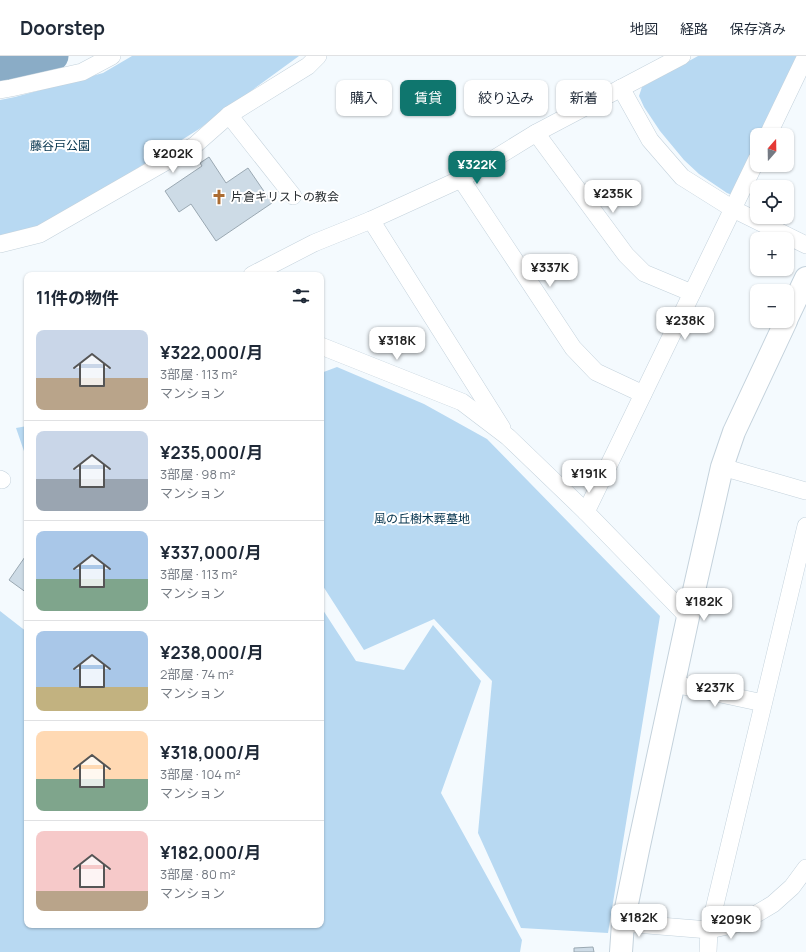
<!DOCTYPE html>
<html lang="ja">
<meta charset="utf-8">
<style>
:root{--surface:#fff;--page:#f6f6f7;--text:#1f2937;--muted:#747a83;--line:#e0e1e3;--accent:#0f766e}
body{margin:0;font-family:Manrope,"Noto Sans JP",sans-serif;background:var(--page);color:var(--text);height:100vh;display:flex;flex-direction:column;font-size:15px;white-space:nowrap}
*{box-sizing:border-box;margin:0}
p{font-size:13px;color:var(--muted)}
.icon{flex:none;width:22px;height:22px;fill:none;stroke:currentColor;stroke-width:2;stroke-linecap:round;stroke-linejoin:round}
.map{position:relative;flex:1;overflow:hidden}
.details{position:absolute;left:24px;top:216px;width:300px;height:656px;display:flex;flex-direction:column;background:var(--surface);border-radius:8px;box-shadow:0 1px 3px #0004}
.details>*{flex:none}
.top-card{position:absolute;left:336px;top:24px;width:380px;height:36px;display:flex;gap:8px}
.needle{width:26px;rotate:20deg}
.buttons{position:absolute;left:750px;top:72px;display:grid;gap:8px}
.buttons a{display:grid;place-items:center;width:44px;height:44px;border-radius:8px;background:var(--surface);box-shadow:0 1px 3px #0004;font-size:20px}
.price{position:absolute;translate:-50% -34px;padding:0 9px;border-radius:8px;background:#fff;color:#222;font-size:13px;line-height:26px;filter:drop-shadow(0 1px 2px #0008)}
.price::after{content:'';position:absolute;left:50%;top:24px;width:12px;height:9px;margin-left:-6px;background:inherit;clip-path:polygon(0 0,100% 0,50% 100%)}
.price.on{background:var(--accent);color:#fff}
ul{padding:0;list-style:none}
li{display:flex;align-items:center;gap:12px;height:100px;padding:0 12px}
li+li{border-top:1px solid var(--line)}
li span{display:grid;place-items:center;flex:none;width:112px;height:80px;border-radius:8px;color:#555}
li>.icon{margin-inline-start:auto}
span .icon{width:48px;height:48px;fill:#fffc;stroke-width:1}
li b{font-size:17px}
h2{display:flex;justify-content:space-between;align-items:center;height:48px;padding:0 12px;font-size:17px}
.tag{padding:0 14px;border-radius:8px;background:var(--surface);box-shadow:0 1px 3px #0004;font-size:14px;line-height:36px}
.tag.on{background:var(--accent);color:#fff}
header{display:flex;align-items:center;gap:24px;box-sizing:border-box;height:56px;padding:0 20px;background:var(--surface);border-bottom:1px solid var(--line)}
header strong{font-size:19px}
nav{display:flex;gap:22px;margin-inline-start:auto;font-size:14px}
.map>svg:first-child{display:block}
.green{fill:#b8d9f2}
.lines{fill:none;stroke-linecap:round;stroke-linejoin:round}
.river{stroke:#8aacc6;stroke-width:31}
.building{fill:#cddbe6;stroke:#9aa8b2}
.street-casing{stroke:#c4d2dc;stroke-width:18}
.secondary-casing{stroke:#c4d2dc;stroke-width:24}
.street{stroke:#fff;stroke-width:17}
.secondary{stroke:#fff;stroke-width:22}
.labels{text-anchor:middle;stroke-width:4;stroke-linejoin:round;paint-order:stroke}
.park-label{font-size:12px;fill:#01304a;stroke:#fff}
.poi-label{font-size:12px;fill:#292e32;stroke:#fff;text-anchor:start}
</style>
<header>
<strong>Doorstep</strong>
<nav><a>地図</a><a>経路</a><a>保存済み</a></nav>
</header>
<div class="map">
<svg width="806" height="896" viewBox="0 0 806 896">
<rect width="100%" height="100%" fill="#f4fafe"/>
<g class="green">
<polygon points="132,0 299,0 199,73 122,122 31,176 0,184 0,44 15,41 103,17"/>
<polygon points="698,0 800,0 761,79 757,79 757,88 732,139 727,137 699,118 684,104 660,75 644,51 639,40 642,31"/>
<polygon points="337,311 424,348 487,383 660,560 608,877 521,872 478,777 492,625 434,563 364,594 321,527 321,317"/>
<polygon points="27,370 27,404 16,372"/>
<polygon points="321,551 356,605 404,614 433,569 481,625 441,737 522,884 520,896 0,896 0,555 27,576 27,869 321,869"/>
</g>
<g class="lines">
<polyline class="river" points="0,12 15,10 53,0"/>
</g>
<g class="building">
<polygon points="209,101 226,127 248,112 272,147 216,185 191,148 179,156 165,135 202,110 200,107"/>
<polygon points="27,498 27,537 9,524"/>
<polygon points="593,891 594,896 574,896 574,892"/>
</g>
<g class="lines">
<defs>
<g id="street">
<polyline points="621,32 650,84 682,121 733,153 806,189"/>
<polyline points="0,34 11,32 82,16 112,0"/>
<polyline points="229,59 293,140"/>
<polyline points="536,77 626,199 644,217 692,237"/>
<polyline points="768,79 806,0"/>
<polyline points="461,123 573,292 596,316 643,338"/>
<polyline points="371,164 502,372"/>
<polyline points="0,188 40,178 195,89 229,59 308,10 318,0"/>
<polyline points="252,219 314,187 371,164 461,123 536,77 682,0"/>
<polyline points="321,290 462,346 508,381 586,456 688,561"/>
<polyline points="722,411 806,435"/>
<polyline points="0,423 2,424"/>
<polyline points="586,456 757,103"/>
<polyline points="674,628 763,647"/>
<polyline points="623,867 709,874 741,867 773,848 792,831 806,812"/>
<polyline points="708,896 709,874 806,470"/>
</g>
<g id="secondary">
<polyline points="787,262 806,222"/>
<polyline points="621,896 623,867 638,794 688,561 722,411 734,376 786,265"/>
</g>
</defs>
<use href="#street" class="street-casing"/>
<use href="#secondary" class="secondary-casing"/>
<use href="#street" class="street"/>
<use href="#secondary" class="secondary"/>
</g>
<defs>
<symbol id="church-bare" viewBox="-9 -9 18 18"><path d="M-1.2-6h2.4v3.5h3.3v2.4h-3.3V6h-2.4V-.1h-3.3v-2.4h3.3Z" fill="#ab6c33" stroke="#fff" stroke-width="2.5" paint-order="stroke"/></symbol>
</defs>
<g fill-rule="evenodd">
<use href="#church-bare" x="208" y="130" width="22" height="22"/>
</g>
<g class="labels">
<g class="park-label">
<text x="60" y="94">藤谷戸公園</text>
<text x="422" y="467">風の丘樹木葬墓地</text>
</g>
<g class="poi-label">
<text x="231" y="145">片倉キリストの教会</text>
</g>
</g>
</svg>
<div class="buttons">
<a><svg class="needle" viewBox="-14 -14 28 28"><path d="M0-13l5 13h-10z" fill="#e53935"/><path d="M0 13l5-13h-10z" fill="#747a83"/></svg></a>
<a><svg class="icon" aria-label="locate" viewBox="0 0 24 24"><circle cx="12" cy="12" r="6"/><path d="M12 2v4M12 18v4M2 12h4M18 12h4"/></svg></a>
<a>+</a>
<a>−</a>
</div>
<b class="price" style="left:173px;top:118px">¥202K</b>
<b class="price on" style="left:477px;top:129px">¥322K</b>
<b class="price" style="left:613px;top:158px">¥235K</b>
<b class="price" style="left:550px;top:232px">¥337K</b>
<b class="price" style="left:685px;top:285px">¥238K</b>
<b class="price" style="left:397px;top:305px">¥318K</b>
<b class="price" style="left:589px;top:438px">¥191K</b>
<b class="price" style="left:704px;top:566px">¥182K</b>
<b class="price" style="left:715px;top:652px">¥237K</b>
<b class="price" style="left:639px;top:882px">¥182K</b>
<b class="price" style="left:731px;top:884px">¥209K</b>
<div class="top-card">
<a class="tag">購入</a>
<a class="tag on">賃貸</a>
<a class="tag">絞り込み</a>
<a class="tag">新着</a>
</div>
<section class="details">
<h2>11件の物件<svg class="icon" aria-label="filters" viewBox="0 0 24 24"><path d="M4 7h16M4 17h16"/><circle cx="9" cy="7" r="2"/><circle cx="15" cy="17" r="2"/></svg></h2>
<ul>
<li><span style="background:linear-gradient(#c9d6e8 60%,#b9a48a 0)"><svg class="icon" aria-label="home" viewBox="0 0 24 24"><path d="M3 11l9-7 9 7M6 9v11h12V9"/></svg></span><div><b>¥322,000/月</b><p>3部屋 · 113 m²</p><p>マンション</p></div></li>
<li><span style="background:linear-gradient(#c9d6e8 60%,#9aa5b1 0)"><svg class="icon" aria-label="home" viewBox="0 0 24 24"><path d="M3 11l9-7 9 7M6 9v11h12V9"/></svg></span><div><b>¥235,000/月</b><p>3部屋 · 98 m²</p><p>マンション</p></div></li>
<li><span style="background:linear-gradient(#a9c7e8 60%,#7fa58c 0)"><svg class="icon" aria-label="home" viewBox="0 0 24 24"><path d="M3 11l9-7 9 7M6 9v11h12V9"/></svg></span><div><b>¥337,000/月</b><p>3部屋 · 113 m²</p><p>マンション</p></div></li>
<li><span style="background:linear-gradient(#a9c7e8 70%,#c2b280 0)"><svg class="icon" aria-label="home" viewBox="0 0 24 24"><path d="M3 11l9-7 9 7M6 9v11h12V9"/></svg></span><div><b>¥238,000/月</b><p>2部屋 · 74 m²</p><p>マンション</p></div></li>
<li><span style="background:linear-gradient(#ffd9b3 60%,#7fa58c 0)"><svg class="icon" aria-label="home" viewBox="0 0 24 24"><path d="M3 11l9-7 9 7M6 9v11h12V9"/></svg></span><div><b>¥318,000/月</b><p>3部屋 · 104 m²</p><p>マンション</p></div></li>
<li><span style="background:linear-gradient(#f6c9c9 75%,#b9a48a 0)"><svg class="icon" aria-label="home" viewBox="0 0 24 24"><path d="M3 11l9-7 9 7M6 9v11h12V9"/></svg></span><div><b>¥182,000/月</b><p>3部屋 · 80 m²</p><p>マンション</p></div></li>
</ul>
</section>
</div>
